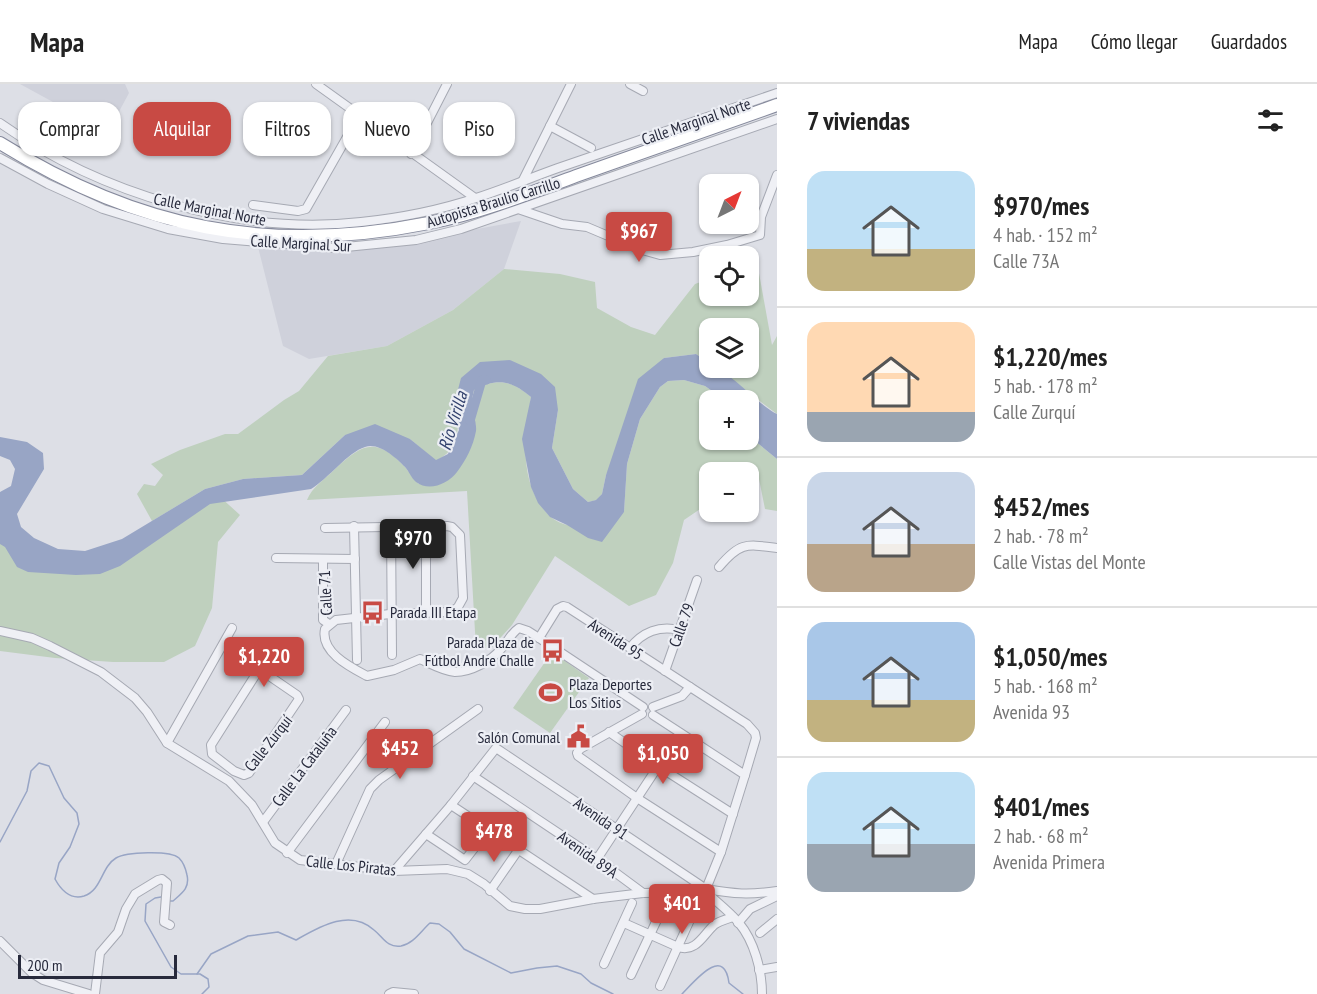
<!DOCTYPE html>
<html lang="es">
<meta charset="utf-8">
<style>
:root{--surface:#fff;--page:#f6f6f6;--text:#222;--muted:#767676;--line:#e0e0e0;--accent:#c84a44}
body{margin:0;font-family:"PT Sans Narrow",sans-serif;background:var(--page);color:var(--text);height:100vh;display:flex;flex-direction:column;font-size:22px;white-space:nowrap}
*{box-sizing:border-box;margin:0}
p{font-size:20px;color:var(--muted)}
.icon{flex:none;width:33px;height:33px;fill:none;stroke:currentColor;stroke-width:2;stroke-linecap:round;stroke-linejoin:round}
.map{position:relative;flex:1;overflow:hidden}
.panel{display:flex;flex-direction:column;background:var(--surface);width:540px}
.panel>*{flex:none}
.banner{position:absolute;left:18px;top:18px;width:570px;height:54px;display:flex;gap:12px}
.needle{width:39px;rotate:42deg}
.fabs{position:absolute;left:699px;top:90px;display:grid;gap:12px}
.fabs a{display:grid;place-items:center;width:60px;height:60px;border-radius:12px;background:var(--surface);box-shadow:0 2px 4px #0004;font-size:30px}
.scale{position:absolute;left:18px;bottom:15px;width:159px;box-sizing:border-box;padding-left:6px;border:3px solid #272a3c;border-top:0;font-size:16px;line-height:21px;white-space:nowrap;color:#272a3c;-webkit-text-stroke:4px #eceef4;paint-order:stroke}
.price{position:absolute;translate:-50% -51px;padding:0 14px;border-radius:6px;background:var(--accent);color:#fff;font-size:20px;line-height:39px;filter:drop-shadow(0 2px 3px #0008)}
.price::after{content:'';position:absolute;left:50%;top:36px;width:18px;height:14px;margin-left:-9px;background:inherit;clip-path:polygon(0 0,100% 0,50% 100%)}
.price.active{background:#222;color:#fff}
ul{padding:0;list-style:none}
li{display:flex;align-items:center;gap:18px;height:150px;padding:0 30px}
li+li{border-top:2px solid var(--line)}
li span{display:grid;place-items:center;flex:none;width:168px;height:120px;border-radius:18px;color:#555}
li>.icon{margin-inline-start:auto}
span .icon{width:72px;height:72px;fill:#fffc;stroke-width:1}
li b{font-size:26px}
h2{display:flex;justify-content:space-between;align-items:center;height:72px;padding:0 30px;font-size:26px}
.tag{padding:0 21px;border-radius:18px;background:var(--surface);box-shadow:0 2px 4px #0004;font-size:21px;line-height:54px}
.tag.active{background:var(--accent);color:#fff}
header{display:flex;align-items:center;gap:36px;box-sizing:border-box;height:84px;padding:0 30px;background:var(--surface);border-bottom:2px solid var(--line)}
header strong{font-size:28px}
nav{display:flex;gap:33px;margin-inline-start:auto;font-size:21px}
main{display:flex;flex:1;min-height:0}
.map>svg:first-child{display:block}
.built{fill:#cfd1db}
.green{fill:#bfd0be}
.water{fill:#98a5c5}
.lines{fill:none;stroke-linecap:round;stroke-linejoin:round}
.stream{stroke:#98a5c5;stroke-width:1.5}
.river{stroke:#98a5c5;stroke-width:9}
.minor-casing{stroke:#a6a9b3;stroke-width:10}
.highway-casing{stroke:#85899c;stroke-width:14}
.minor{stroke:#eff0f5;stroke-width:8}
.highway{stroke:#fff;stroke-width:12}
.labels{text-anchor:middle;stroke-width:4.5;stroke-linejoin:round;paint-order:stroke}
.street-label{font-size:16px;fill:#272a3c;stroke:#eceef4}
.poi-label{font-size:16px;fill:#272a3c;stroke:#eceef4;text-anchor:start}
.water-label{font-size:18px;font-style:italic;fill:#33426e;stroke:#eceef4}
</style>
<header>
<strong>Mapa</strong>
<nav><a>Mapa</a><a>Cómo llegar</a><a>Guardados</a></nav>
</header>
<main>
<div class="map">
<svg width="777" height="910" viewBox="0 0 777 910">
<rect width="100%" height="100%" fill="#dddfe6"/>
<g class="built">
<polygon points="20,0 125,0 129,9 108,48"/>
<polygon points="521,137 504,185 453,226 387,262 309,275 283,262 258,163 336,164 416,156"/>
</g>
<g class="green">
<path d="M755,167l17,94 5,-9v78l-61,-46h32v-40h-38l-1,35 -13,-9 -32,4 -58,117 -4,19 -5,6 -9,2 -15,-13 -21,-41 6,-38 -48,-50 -55,41c4,26 7,46 -19,60l-26,-22 -65,-4 -43,40 -59,4 -38,10 -53,32 -15,-27 7,-10 11,2 8,-11 -12,-11 29,-14 45,-16h13l46,-34 15,-9 29,-35 59,-10 66,-36 51,-41 56,5 35,8 2,26 34,19 24,8 40,-51 14,-5 1,17h38v-40h-23z"/>
<path d="M684,296l21,6 20,14h-15v40h38l1,-4 28,23v52l-12,-2 -6,-30 -10,-4 -1,-3h-38l-1,31 -25,17 -11,43 -17,32 -27,11 -74,-50 -43,69 -20,22 -16,2 -9,-158 -160,9c5,-13 17,-20 27,-30 28,-26 41,-34 70,-4 6,6 8,13 15,18l57,-55 -4,-26 2,-14c24,-11 37,-9 57,8 -6,39 -13,82 15,115 4,6 16,13 23,13 18,-1 38,-9 55,-13l3,-48 13,-45 20,-32 8,-6z"/>
<polygon points="218,411 240,431 218,458 212,524 195,562 164,578 113,578 55,574 0,567 0,448 84,476"/>
<polygon points="552,568 589,594 550,649 513,624"/>
</g>
<path class="water" d="M696,270l13,9 1,5c19,0 47,37 67,46v45l-28,-23 -1,-36h-23l-20,-14 -21,-6 -16,1 -8,6 -20,32 -13,45 -3,48 -22,30 -14,-4 -21,-13 -17,-8 -12,-14 -7,-16 -9,-48 9,-42c-20,-17 -34,-19 -57,-7 -1,4 -2,9 -2,13 0,9 5,19 4,28 -3,16 -10,29 -19,41 -9,12 -28,20 -41,10 -5,-4 -7,-11 -11,-15 -9,-9 -26,-25 -40,-20 -17,5 -37,32 -54,42l-101,15 -90,62 -20,8 -24,1 -48,-3 -11,-5 -12,-20 -5,-3v-52l11,-6 4,-17 -5,-9 -10,-4v-19l27,5 16,11 1,16 -27,45 4,13 13,11 24,11 27,2 37,-12 83,-50 38,-10 59,-4 43,-40 30,-11 35,15 26,21 12,-6 11,-24 -4,-29 6,-23 19,-16 30,-2 31,14 14,13 3,23 -6,38 21,41 15,13 8,-2 6,-6 4,-19 32,-96 26,-21z"/>
<g class="lines">
<g class="stream">
<path d="M0,758l27,-51 4,-20 8,-8 10,3 15,32 13,15 2,11 -9,23 -11,16 -4,16c6,11 15,21 29,17 18,-6 17,-29 32,-38 10,-6 54,-8 63,0 4,4 7,12 8,17 3,13 -5,18 -14,26h-4"/>
<polyline points="161,813 155,814 146,820 145,837 171,883 181,890 200,890 208,895 209,903 202,910"/>
<path d="M197,890l14,-20 37,-18 30,-4 18,8c23,-13 54,-32 78,-10 9,7 13,18 27,16 12,-2 20,-15 29,-23l9,1 11,8 14,17 47,24 26,-5 20,-2 24,8 10,9 22,11"/>
<path d="M682,910c12,-12 42,-50 47,-11l14,11"/>
</g>
<polyline class="river" points="470,337 482,296 486,296"/>
<defs>
<g id="minor">
<polyline points="316,0 475,114"/>
<polyline points="630,0 643,7"/>
<path d="M0,39c99,70 239,113 361,99 38,-4 79,-12 115,-24 28,-9 54,-20 82,-30 73,-25 146,-50 219,-75"/>
<polyline points="550,42 591,64"/>
<polyline points="411,70 447,0"/>
<polyline points="0,74 48,100 103,125 168,145 223,155 336,164 416,156 461,145 777,35"/>
<polyline points="523,96 571,0"/>
<polyline points="253,121 298,127 306,125 359,32"/>
<polyline points="521,126 562,140 587,143 639,165 660,171 693,168 727,161 760,151 761,133 777,91"/>
<polyline points="354,442 357,576"/>
<polyline points="391,443 392,571"/>
<path d="M325,444l122,-2 5,1 8,8 3,63 -5,9 -7,5 -61,2 -54,6 -11,9c-5,23 25,38 42,47l27,-6 26,-11c11,5 23,12 35,13 16,0 36,-11 46,-23 7,-7 9,-15 18,-21l9,3 11,7 104,69"/>
<polyline points="276,474 355,475"/>
<polyline points="323,476 323,536 329,540"/>
<path d="M719,483c21,-25 27,-23 58,-19"/>
<polyline points="426,528 426,443"/>
<polyline points="0,547 32,554 50,562 101,588 135,614 147,628 167,659 229,697 252,721 275,759 300,776 394,787 447,785 468,790 484,800 510,822 525,825 540,825 593,815 643,809 693,808 706,805"/>
<polyline points="539,554 557,525 563,522 567,523 747,640 755,649 756,654 745,691"/>
<path d="M630,564c12,-16 30,-23 49,-18"/>
<polygon points="258,587 262,587 297,611 299,615 249,689 244,691 234,687 212,670 211,661"/>
<polyline points="665,587 697,496"/>
<polyline points="653,623 682,612 690,603"/>
<polyline points="642,630 580,665 577,669 578,672 637,714 721,768"/>
<polyline points="653,631 745,691 721,768 706,805"/>
<polyline points="609,648 658,682 733,730"/>
<polyline points="167,659 232,544"/>
<polyline points="473,692 597,775 643,809"/>
<polyline points="451,721 593,815"/>
<polyline points="263,738 346,626"/>
<polyline points="426,750 465,776 489,745"/>
<polyline points="287,769 385,638"/>
<polyline points="597,775 680,649"/>
<polyline points="336,780 370,705 379,696 478,625"/>
<path d="M394,787l57,-66 45,-57 210,141c29,5 42,6 71,2"/>
<path d="M706,805l1,4c11,10 23,19 32,30 15,18 23,47 23,71"/>
<polyline points="490,807 519,765"/>
<path d="M624,839l54,24c18,6 25,-12 36,-22 5,-4 13,-6 19,-8"/>
<polyline points="738,839 750,825 777,812"/>
<polyline points="760,849 777,835"/>
<polyline points="0,857 32,889 43,896 89,910"/>
<polyline points="604,880 632,819"/>
<polyline points="759,886 777,883"/>
<polyline points="631,891 664,821"/>
<polyline points="660,902 694,827"/>
<polyline points="95,910 100,869 118,848 126,825 135,810 158,796 162,795 167,799 164,838 170,841"/>
<polyline points="389,910 393,908 414,910"/>
</g>
<path id="highway" d="M0,59c138,86 269,112 429,80 50,-10 99,-29 147,-47 67,-23 134,-47 201,-71"/>
</defs>
<use href="#minor" class="minor-casing"/>
<use href="#highway" class="highway-casing"/>
<use href="#minor" class="minor"/>
<use href="#highway" class="highway"/>
</g>
<defs>
<symbol id="bus-bare" viewBox="-9 -9 18 18"><path d="M-5-6H5V4H4V6H2V4H-2V6H-4V4H-5ZM-3.5-4V0h7V-4ZM-3.5 1.2v1.5H-2V1.2ZM2 1.2v1.5H3.5V1.2Z" fill="#c84a44" stroke="#eceef4" stroke-width="2.5" paint-order="stroke"/></symbol>
<symbol id="stadium-bare" viewBox="-9 -9 18 18"><path d="M0-5a6.5 5 0 1 0 0 10a6.5 5 0 1 0 0-10ZM-3.5-1.8h7v3.6h-7Z" fill="#c84a44" stroke="#eceef4" stroke-width="2.5" paint-order="stroke"/></symbol>
<symbol id="civic-bare" viewBox="-9 -9 18 18"><path d="M-.6-6.5H3V-4.5H.6V-3L4-1V1h2V6H-6V1h2V-1L-.6-3ZM-1.2 2.5V6h2.4V2.5Z" fill="#c84a44" stroke="#eceef4" stroke-width="2.5" paint-order="stroke"/></symbol>
</defs>
<g fill-rule="evenodd">
<use href="#bus-bare" x="356" y="512" width="33" height="33"/>
<use href="#bus-bare" x="536" y="550" width="33" height="33"/>
<use href="#stadium-bare" x="534" y="592" width="33" height="33"/>
<use href="#civic-bare" x="562" y="636" width="33" height="33"/>
</g>
<g class="labels">
<g class="street-label">
<text transform="translate(696 37) rotate(-19)" y="6">Calle Marginal Norte</text>
<text transform="translate(493 118) rotate(-17)" y="6">Autopista Braulio Carrillo</text>
<text transform="translate(210 125) rotate(11)" y="6">Calle Marginal Norte</text>
<text transform="translate(301 159) rotate(3)" y="6">Calle Marginal Sur</text>
<text transform="translate(325 509) rotate(-93)" y="6">Calle 71</text>
<text transform="translate(681 541) rotate(-70)" y="6">Calle 79</text>
<text transform="translate(616 555) rotate(33)" y="6">Avenida 95</text>
<text transform="translate(268 659) rotate(-52)" y="6">Calle Zurquí</text>
<text transform="translate(304 682) rotate(-53)" y="6">Calle La Cataluña</text>
<text transform="translate(601 734) rotate(34)" y="6">Avenida 91</text>
<text transform="translate(588 770) rotate(35)" y="6">Avenida 89A</text>
<text transform="translate(351 781) rotate(6)" y="6">Calle Los Piratas</text>
</g>
<g class="poi-label">
<text x="390" y="534">Parada III Etapa</text>
<text x="534" y="564" text-anchor="end">Parada Plaza de<tspan x="534" dy="18">Fútbol Andre Challe</tspan></text>
<text x="569" y="606">Plaza Deportes<tspan x="569" dy="18">Los Sitios</tspan></text>
<text x="560" y="659" text-anchor="end">Salón Comunal</text>
</g>
<g class="water-label">
<text transform="translate(453 337) rotate(-73)" y="6">Río Virilla</text>
</g>
</g>
</svg>
<div class="fabs">
<a><svg class="needle" viewBox="-14 -14 28 28"><path d="M0-13l5 13h-10z" fill="#e53935"/><path d="M0 13l5-13h-10z" fill="#767676"/></svg></a>
<a><svg class="icon" aria-label="locate" viewBox="0 0 24 24"><circle cx="12" cy="12" r="6"/><path d="M12 2v4M12 18v4M2 12h4M18 12h4"/></svg></a>
<a><svg class="icon" aria-label="layers" viewBox="0 0 24 24"><path d="M12 4l9 5-9 5-9-5zM3 14l9 5 9-5"/></svg></a>
<a>+</a>
<a>−</a>
</div>
<div class="scale">200 m</div>
<b class="price" style="left:639px;top:179px">$967</b>
<b class="price active" style="left:413px;top:486px">$970</b>
<b class="price" style="left:264px;top:604px">$1,220</b>
<b class="price" style="left:400px;top:696px">$452</b>
<b class="price" style="left:663px;top:701px">$1,050</b>
<b class="price" style="left:494px;top:779px">$478</b>
<b class="price" style="left:682px;top:851px">$401</b>
<div class="banner">
<a class="tag">Comprar</a>
<a class="tag active">Alquilar</a>
<a class="tag">Filtros</a>
<a class="tag">Nuevo</a>
<a class="tag">Piso</a>
</div>
</div>
<section class="panel">
<h2>7 viviendas<svg class="icon" aria-label="filters" viewBox="0 0 24 24"><path d="M4 7h16M4 17h16"/><circle cx="9" cy="7" r="2"/><circle cx="15" cy="17" r="2"/></svg></h2>
<ul>
<li><span style="background:linear-gradient(#bfe0f5 65%,#c2b280 0)"><svg class="icon" aria-label="home" viewBox="0 0 24 24"><path d="M3 11l9-7 9 7M6 9v11h12V9"/></svg></span><div><b>$970/mes</b><p>4 hab. · 152 m²</p><p>Calle 73A</p></div></li>
<li><span style="background:linear-gradient(#ffd9b3 75%,#9aa5b1 0)"><svg class="icon" aria-label="home" viewBox="0 0 24 24"><path d="M3 11l9-7 9 7M6 9v11h12V9"/></svg></span><div><b>$1,220/mes</b><p>5 hab. · 178 m²</p><p>Calle Zurquí</p></div></li>
<li><span style="background:linear-gradient(#c9d6e8 60%,#b9a48a 0)"><svg class="icon" aria-label="home" viewBox="0 0 24 24"><path d="M3 11l9-7 9 7M6 9v11h12V9"/></svg></span><div><b>$452/mes</b><p>2 hab. · 78 m²</p><p>Calle Vistas del Monte</p></div></li>
<li><span style="background:linear-gradient(#a9c7e8 65%,#c2b280 0)"><svg class="icon" aria-label="home" viewBox="0 0 24 24"><path d="M3 11l9-7 9 7M6 9v11h12V9"/></svg></span><div><b>$1,050/mes</b><p>5 hab. · 168 m²</p><p>Avenida 93</p></div></li>
<li><span style="background:linear-gradient(#bfe0f5 60%,#9aa5b1 0)"><svg class="icon" aria-label="home" viewBox="0 0 24 24"><path d="M3 11l9-7 9 7M6 9v11h12V9"/></svg></span><div><b>$401/mes</b><p>2 hab. · 68 m²</p><p>Avenida Primera</p></div></li>
</ul>
</section>
</main>
